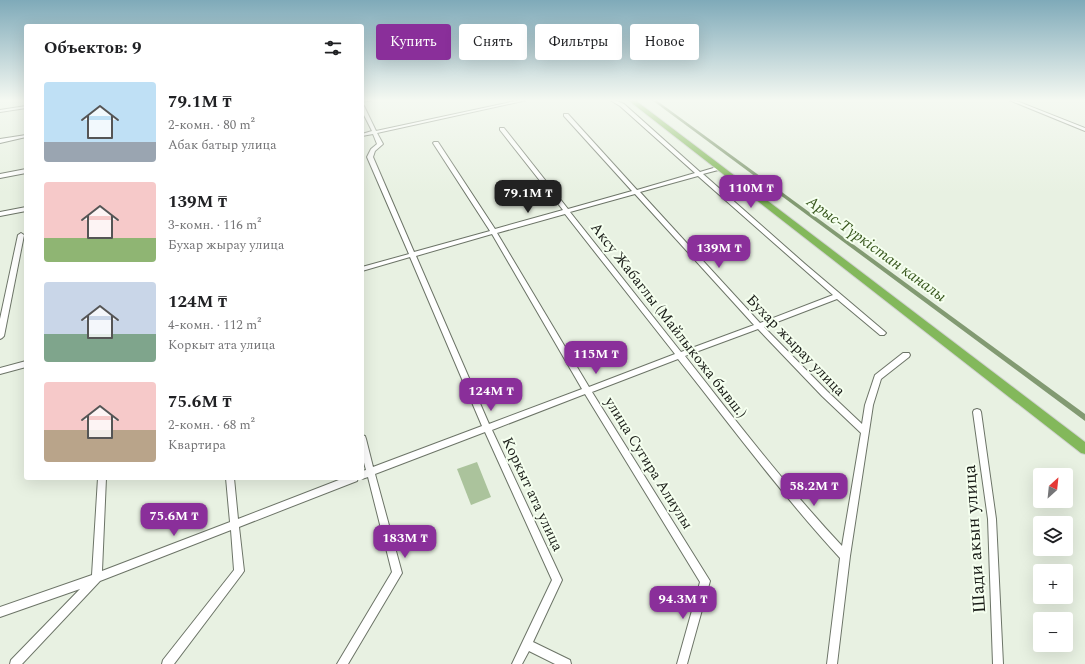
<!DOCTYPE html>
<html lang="ru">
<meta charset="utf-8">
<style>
:root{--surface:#fff;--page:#f2f2f2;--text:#202124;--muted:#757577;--accent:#8a2f9a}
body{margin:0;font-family:Spectral,serif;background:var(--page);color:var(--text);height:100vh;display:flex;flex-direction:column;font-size:15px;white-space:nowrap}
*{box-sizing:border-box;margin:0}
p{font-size:13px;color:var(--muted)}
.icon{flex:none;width:22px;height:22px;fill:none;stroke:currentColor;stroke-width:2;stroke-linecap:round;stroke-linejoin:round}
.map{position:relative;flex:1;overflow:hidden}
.drawer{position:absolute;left:24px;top:24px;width:340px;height:456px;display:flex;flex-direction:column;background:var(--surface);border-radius:4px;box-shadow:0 4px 16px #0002}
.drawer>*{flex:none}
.guide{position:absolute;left:376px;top:24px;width:380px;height:36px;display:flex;gap:8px}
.needle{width:26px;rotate:27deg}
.tools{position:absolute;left:1033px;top:468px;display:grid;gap:8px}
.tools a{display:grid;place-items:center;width:40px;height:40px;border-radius:4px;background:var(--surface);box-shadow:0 4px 16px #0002;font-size:20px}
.price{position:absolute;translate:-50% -34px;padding:0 9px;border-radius:8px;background:var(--accent);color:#fff;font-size:13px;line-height:26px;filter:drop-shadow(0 1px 2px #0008)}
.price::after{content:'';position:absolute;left:50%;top:24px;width:12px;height:9px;margin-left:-6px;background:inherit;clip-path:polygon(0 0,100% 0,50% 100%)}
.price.on{background:#222;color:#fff}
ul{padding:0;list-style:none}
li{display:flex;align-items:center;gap:12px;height:100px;padding:0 20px}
li span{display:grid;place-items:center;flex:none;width:112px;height:80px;border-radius:4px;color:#555}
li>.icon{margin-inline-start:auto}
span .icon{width:48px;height:48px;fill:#fffc;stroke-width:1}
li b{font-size:17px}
h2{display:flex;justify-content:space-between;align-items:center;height:48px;padding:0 20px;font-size:17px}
.chip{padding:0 14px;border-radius:4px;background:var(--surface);box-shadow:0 4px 16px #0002;font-size:14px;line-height:36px}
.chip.on{background:var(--accent);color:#fff}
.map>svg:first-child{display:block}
.green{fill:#abc39c}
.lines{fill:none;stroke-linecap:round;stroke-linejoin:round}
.canal{fill:#829a72;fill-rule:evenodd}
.minor-casing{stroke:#6c7467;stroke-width:2}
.highway-casing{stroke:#d1d2d1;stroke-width:2}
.minor{fill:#fff;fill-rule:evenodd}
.highway{fill:#83b85b;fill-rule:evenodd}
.labels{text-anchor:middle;stroke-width:4;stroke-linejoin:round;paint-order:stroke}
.street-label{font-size:15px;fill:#191c17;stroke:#f5ffef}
.water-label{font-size:16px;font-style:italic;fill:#38571d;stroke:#f5ffef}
.near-street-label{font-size:18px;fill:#191c17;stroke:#f5ffef}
</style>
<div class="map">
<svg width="1085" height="664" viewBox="0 0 1085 664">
<rect width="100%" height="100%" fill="#e8f1e2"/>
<polygon class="green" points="477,462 491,497 471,505 457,469"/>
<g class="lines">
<polygon class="canal" points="652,100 656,100 1085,414 1085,421"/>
<defs>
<g id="minor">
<polygon points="362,100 372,100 362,102"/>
<path d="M520,100h7l-150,33 6,11 -8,7 -2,6 41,95 76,-21 -57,-88 1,-1h4l57,87 68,-19 -63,-80v-2h4l64,81 64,-18 -68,-75v-2h4l69,76 58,-17 -75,-67 -10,-6h5l9,4 76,68 20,-6 2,1v2l-19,5 102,90 79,67 2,2 -2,2h-4l-43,-36 -73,28 63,64 35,33 3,-19 10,-30 28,-22h6l1,2 -1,2 -28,22 -8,26 -23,151 -13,108h-10l13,-106c-58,-63 -109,-132 -162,-199l-86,33 118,189 -23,83h-10l23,-82 -115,-188 -93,36 70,150 -29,62 37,18 1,4h-16l-26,-13 -7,13h-10l40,-84 -67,-148 -110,42 27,99 -54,91h-11l55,-92 -24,-95 -6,2 -2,-1h2v-7l4,-1 -4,-15v-20l3,1 1,3 7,28 109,-41 -72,-169 -48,14v-4l47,-13 -42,-97 4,-8 6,-5 -4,-10 -11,2v-2l10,-3 -10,-20v-6l2,1 12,25zM698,176l135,119 -73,28 -120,-131zM635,194l119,131 -73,27 -111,-140zM565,214l110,140 -86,33 -92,-154zM492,234l90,155 -93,35 -73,-168zM758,329l64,67 39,37 -19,113c-56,-60 -106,-125 -157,-190z"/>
<polygon points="1009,100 1014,100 1085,128 1085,131"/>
<polygon points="26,106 26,108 0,112 0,110"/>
<polygon points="26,135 26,137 0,143 0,139"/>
<polygon points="26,169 26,173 0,178 0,174"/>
<polygon points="26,207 26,211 0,216 0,212"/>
<polygon points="21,233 24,235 4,336 2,338 0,339 0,319 18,235"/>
<polygon points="26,361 26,367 0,374 0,368"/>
<polygon points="977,409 980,410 981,412 996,519 1003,664 993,664 988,519 973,412 974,410"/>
<polygon points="98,478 106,478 102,571 230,522 226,478 234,478 238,519 344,478 358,478 357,481 239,527 244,571 242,574 174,664 162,664 163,660 234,570 231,530 100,581 22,664 10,664 11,660 80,589 0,617 0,607 92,575"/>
</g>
<polygon id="highway" points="628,100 635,100 1085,442 1085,454 1081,453"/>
</defs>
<use href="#minor" class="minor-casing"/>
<use href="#highway" class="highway-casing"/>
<use href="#minor" class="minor"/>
<use href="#highway" class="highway"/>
</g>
<linearGradient id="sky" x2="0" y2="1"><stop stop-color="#7faab9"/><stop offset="0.52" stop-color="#f5f9f2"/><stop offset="1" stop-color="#f5f9f2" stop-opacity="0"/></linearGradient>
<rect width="1085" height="193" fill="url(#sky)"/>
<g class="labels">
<g class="street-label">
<text transform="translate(669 320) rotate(52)" y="5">Аксу Жабаглы (Майлыкожа бывш.)</text>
<text transform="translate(796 345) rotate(46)" y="5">Бухар жырау улица</text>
<text transform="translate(649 463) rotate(58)" y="5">улица Сугира Алиулы</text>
<text transform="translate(533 494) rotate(65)" y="5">Коркыт ата улица</text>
</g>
<g class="water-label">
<text transform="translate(877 248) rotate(36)" y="6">Арыс-Түркістан каналы</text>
</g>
<g class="near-street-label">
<text transform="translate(974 539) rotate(-94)" y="6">Шади акын улица</text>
</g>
</g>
</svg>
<div class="tools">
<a><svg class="needle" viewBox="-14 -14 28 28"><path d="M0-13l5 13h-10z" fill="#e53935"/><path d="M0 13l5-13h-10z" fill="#757577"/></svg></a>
<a><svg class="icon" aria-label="layers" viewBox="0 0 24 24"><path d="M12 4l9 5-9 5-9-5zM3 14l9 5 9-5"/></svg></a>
<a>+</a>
<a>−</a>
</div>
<b class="price" style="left:751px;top:209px">110M ₸</b>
<b class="price on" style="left:528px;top:214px">79.1M ₸</b>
<b class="price" style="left:719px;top:269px">139M ₸</b>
<b class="price" style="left:596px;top:375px">115M ₸</b>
<b class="price" style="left:491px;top:412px">124M ₸</b>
<b class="price" style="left:814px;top:507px">58.2M ₸</b>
<b class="price" style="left:174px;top:537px">75.6M ₸</b>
<b class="price" style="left:405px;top:559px">183M ₸</b>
<b class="price" style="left:683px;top:620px">94.3M ₸</b>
<div class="guide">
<a class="chip on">Купить</a>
<a class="chip">Снять</a>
<a class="chip">Фильтры</a>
<a class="chip">Новое</a>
</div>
<section class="drawer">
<h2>Объектов: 9<svg class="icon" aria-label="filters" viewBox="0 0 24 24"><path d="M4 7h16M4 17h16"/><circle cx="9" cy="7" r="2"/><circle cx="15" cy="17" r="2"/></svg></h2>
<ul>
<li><span style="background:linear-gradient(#bfe0f5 75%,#9aa5b1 0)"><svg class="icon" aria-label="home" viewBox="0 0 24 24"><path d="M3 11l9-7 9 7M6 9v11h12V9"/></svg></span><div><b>79.1M ₸</b><p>2-комн. · 80 m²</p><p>Абак батыр улица</p></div></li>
<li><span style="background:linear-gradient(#f6c9c9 70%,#8fb573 0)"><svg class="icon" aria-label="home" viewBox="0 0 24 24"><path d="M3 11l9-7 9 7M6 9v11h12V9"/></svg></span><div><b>139M ₸</b><p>3-комн. · 116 m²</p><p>Бухар жырау улица</p></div></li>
<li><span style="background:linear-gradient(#c9d6e8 65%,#7fa58c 0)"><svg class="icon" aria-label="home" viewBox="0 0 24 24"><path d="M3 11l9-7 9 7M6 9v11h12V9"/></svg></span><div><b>124M ₸</b><p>4-комн. · 112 m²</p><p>Коркыт ата улица</p></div></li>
<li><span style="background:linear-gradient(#f6c9c9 60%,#b9a48a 0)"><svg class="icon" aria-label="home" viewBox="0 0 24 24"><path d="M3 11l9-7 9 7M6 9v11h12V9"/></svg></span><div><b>75.6M ₸</b><p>2-комн. · 68 m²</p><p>Квартира</p></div></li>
</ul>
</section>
</div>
